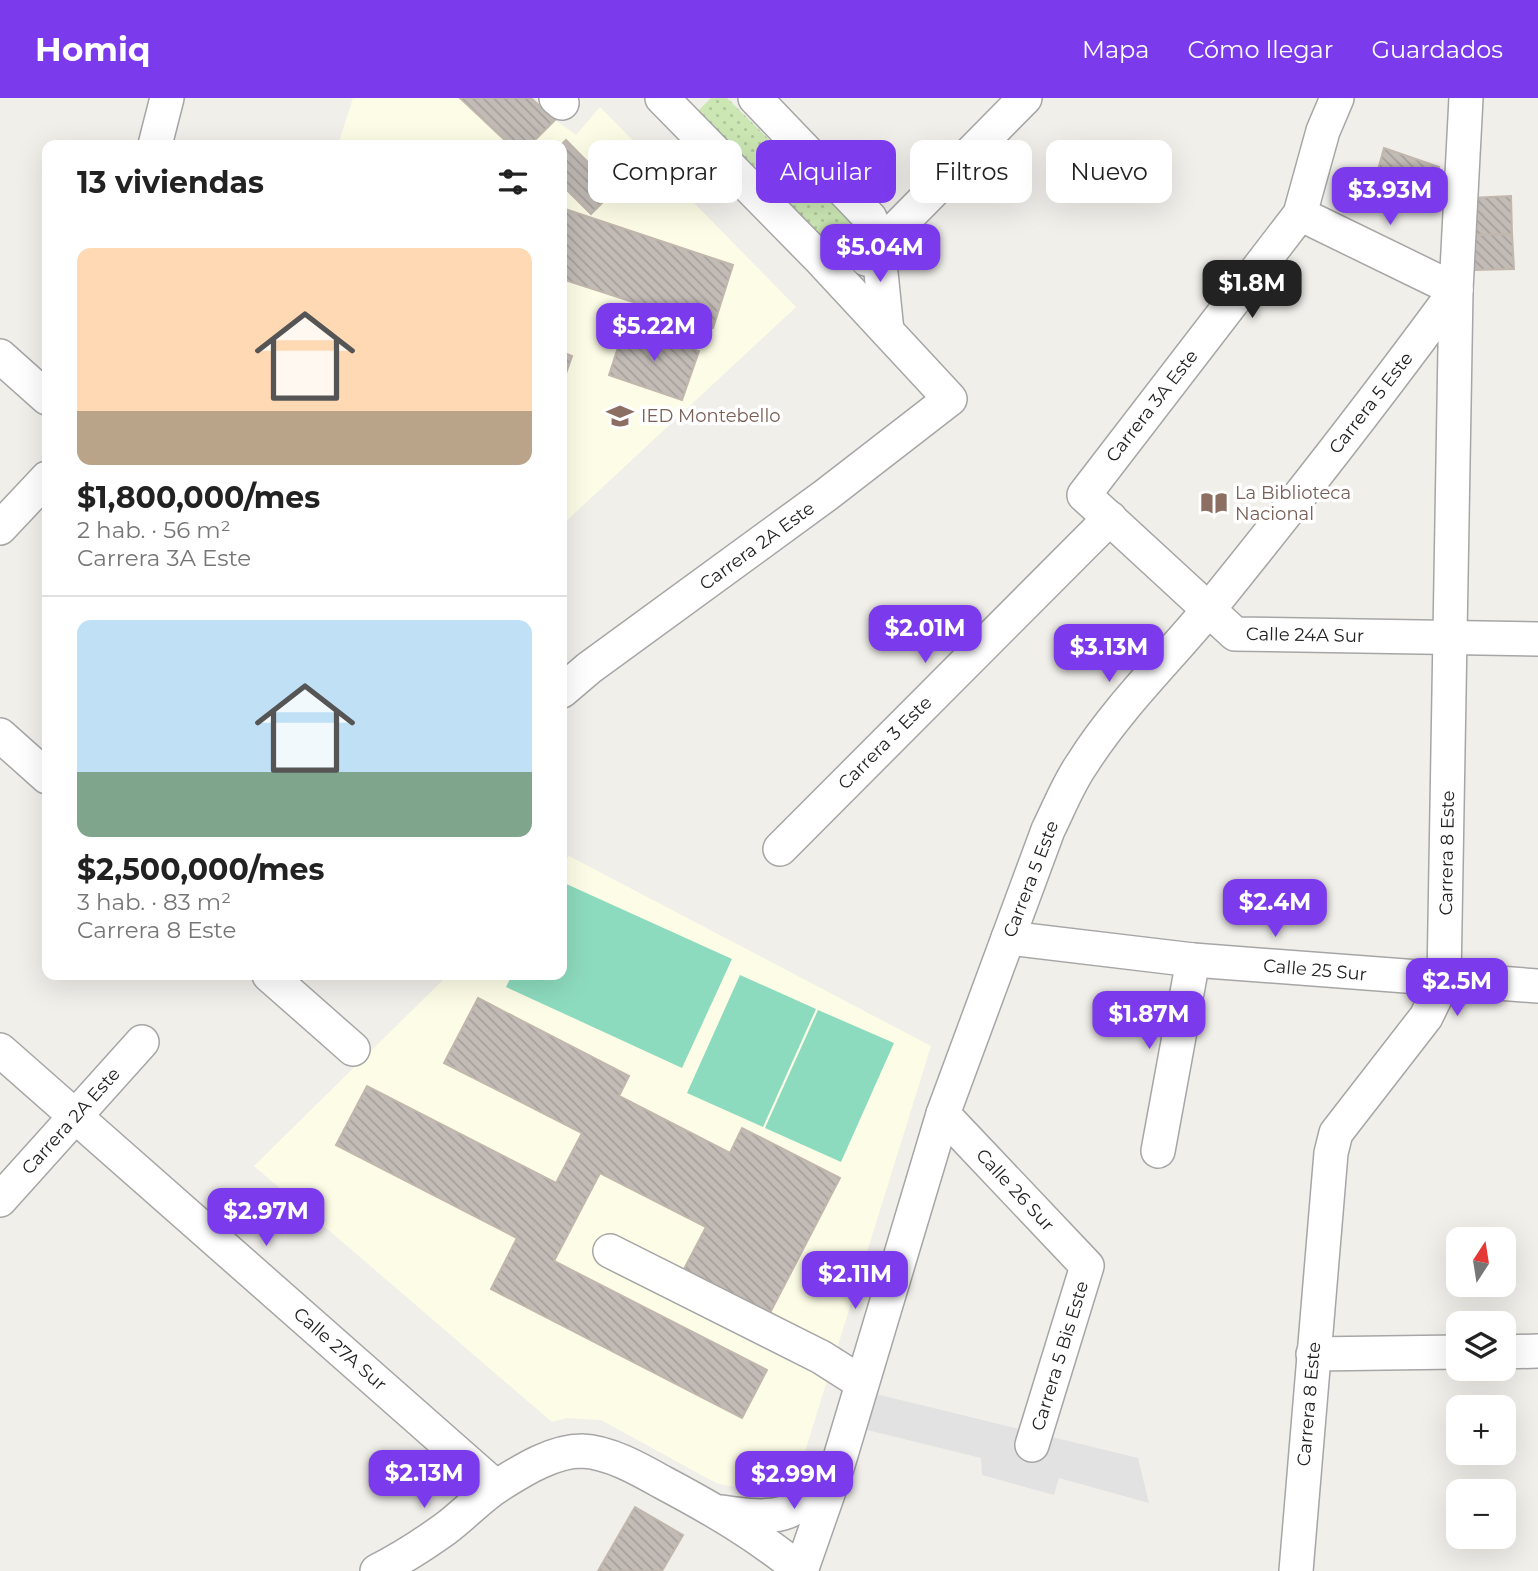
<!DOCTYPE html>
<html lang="es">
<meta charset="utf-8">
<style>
:root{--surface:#fff;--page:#f2f2f2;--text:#222;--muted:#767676;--line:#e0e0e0;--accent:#7c3aed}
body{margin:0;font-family:Montserrat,sans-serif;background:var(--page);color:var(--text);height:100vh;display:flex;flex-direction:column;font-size:26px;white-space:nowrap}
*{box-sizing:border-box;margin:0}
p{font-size:23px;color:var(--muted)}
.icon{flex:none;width:38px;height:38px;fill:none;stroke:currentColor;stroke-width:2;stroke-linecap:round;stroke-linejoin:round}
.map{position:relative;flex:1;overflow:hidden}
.sheet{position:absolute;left:42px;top:42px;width:525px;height:840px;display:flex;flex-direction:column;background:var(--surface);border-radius:14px;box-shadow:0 7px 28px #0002}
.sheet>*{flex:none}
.banner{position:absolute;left:588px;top:42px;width:665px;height:63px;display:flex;gap:14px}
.needle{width:46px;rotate:12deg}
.controls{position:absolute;left:1446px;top:1129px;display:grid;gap:14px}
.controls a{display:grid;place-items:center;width:70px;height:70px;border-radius:14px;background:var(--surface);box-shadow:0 7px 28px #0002;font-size:35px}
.price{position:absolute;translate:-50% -60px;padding:0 16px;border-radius:14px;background:var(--accent);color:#fff;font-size:23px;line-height:46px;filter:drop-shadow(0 2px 4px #0008)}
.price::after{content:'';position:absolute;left:50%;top:42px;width:21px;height:16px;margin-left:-10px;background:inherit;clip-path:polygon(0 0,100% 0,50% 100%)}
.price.selected{background:#222;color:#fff}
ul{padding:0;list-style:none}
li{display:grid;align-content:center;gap:14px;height:371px;padding:0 35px}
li+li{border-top:2px solid var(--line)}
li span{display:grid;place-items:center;height:217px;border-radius:14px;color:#555}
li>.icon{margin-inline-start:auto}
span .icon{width:126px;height:126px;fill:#fffc;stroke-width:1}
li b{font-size:30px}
h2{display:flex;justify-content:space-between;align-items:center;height:84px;padding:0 35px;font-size:30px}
.tag{padding:0 24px;border-radius:14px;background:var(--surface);box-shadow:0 7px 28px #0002;font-size:24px;line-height:63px}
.tag.selected{background:var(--accent);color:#fff}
header{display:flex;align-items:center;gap:42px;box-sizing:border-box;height:98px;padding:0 35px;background:var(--accent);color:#fff}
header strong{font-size:33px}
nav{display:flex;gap:38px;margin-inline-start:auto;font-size:24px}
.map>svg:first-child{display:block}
.education{fill:#fdfde7}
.grass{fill:url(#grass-dots)}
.pitch{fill:#8ddbbe}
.parking{fill:#e2e2e2}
.building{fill:url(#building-back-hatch);stroke:#c2b7ad;stroke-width:2}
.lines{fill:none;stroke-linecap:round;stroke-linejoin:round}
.minor-casing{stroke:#a6a6a6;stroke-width:36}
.minor{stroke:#fff;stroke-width:33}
.labels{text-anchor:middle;stroke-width:7;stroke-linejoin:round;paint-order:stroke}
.street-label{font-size:18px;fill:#222;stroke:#fff}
.education-label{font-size:18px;fill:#785e54;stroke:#fff;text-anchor:start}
</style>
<header>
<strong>Homiq</strong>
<nav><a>Mapa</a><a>Cómo llegar</a><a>Guardados</a></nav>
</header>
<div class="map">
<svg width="1538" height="1473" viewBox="0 0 1538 1473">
<defs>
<pattern id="grass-dots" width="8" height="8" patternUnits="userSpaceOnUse" patternTransform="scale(1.75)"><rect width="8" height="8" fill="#cce7b4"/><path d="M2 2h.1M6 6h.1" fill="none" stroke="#afc69a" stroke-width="1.8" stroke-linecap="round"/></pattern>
<pattern id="building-back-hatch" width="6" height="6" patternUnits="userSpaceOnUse" patternTransform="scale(1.75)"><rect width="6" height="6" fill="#c2bbb6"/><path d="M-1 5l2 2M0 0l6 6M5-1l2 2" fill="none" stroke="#a6a09c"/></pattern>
</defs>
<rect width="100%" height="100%" fill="#f1efea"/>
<g class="education">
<polygon points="353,0 531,0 555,22 576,37 600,9 796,209 562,427 562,47 338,47"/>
<polygon points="569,758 931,948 802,1363 795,1373 776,1386 753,1391 728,1388 716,1385 601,1322 567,1320 552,1324 254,1068 448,877 562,877 562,765"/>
</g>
<polygon class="grass" points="711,0 727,0 863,134 838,159 694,17"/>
<g class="pitch">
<polygon points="562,784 732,861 682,970 506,889 512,877 562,877"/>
<polygon points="740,877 816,911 763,1029 687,995"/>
<polygon points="818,912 894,945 841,1064 765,1030"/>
</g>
<polygon class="parking" points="876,1296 1138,1360 1149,1405 1059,1380 1054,1397 982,1377 981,1360 867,1332"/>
<g class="building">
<polygon points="460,0 531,0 555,22 530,47 510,47"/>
<polygon points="566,42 615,92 591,116 562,87 561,47"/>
<polygon points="1384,50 1439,69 1434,113 1373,90"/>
<polygon points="1511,98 1512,136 1473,137 1471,100"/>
<polygon points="562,110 733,167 713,230 562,181"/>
<polygon points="1512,136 1514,171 1475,172 1473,137"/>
<polygon points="625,228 699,253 682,302 609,277"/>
<polygon points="562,254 572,258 562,287"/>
<polygon points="478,900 629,978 619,998 730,1055 742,1030 840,1080 770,1215 684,1171 706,1129 600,1075 554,1163 767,1272 742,1320 491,1191 517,1140 336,1047 367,988 556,1085 582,1035 444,965"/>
<polygon points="635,1409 683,1437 662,1473 598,1473"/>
</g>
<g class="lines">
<defs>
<g id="minor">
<polyline points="556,0 562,5"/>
<polyline points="755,0 870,120 877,136 887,233"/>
<polyline points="1337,0 1323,33 1300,116 1084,397 1235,536 1538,541"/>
<polyline points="155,47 167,0"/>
<polyline points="1300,116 1456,192"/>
<polyline points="866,161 1025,0"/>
<polyline points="0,258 47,300"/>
<polyline points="0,430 47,380"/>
<polyline points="562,593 589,570 826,397 950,301 821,162 662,0"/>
<polyline points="0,637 47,679"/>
<polyline points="780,751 1110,420"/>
<polyline points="1008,840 1193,862 1538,888"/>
<polyline points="269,877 353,951"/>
<polyline points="0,952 496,1389"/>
<polyline points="943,1016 1087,1168 1032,1347"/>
<polyline points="1158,1053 1193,862"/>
<polyline points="0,1102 142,944"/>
<polyline points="610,1153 821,1259 862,1285"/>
<polyline points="1503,1254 1538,1253"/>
<polyline points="1313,1256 1458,1254"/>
<path d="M722,1414c53,8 73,7 109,-36"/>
<path d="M377,1473c24,-12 47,-27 68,-42 19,-14 35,-32 54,-44 24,-15 54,-34 83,-34 27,1 57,18 80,31 49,26 96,53 139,89"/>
<path d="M801,1473l36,-103 106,-354 105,-284c11,-22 20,-46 34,-66 36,-57 85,-104 128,-156 84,-104 167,-210 246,-318"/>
<polyline points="1296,1473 1331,1055 1336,1035 1426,919 1444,882 1456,192 1466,0"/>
</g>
</defs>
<use href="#minor" class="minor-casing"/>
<use href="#minor" class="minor"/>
</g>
<defs>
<symbol id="school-bare" viewBox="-9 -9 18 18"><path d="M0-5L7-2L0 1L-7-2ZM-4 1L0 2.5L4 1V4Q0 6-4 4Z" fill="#8d6e63" stroke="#fff" stroke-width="2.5" paint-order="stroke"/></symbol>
<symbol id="library-bare" viewBox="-9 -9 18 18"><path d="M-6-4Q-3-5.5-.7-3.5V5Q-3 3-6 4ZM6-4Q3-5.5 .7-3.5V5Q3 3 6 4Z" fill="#8d6e63" stroke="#fff" stroke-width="2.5" paint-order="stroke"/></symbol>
</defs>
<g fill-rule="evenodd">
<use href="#school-bare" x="601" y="299" width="38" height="38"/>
<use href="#library-bare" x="1195" y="386" width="38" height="38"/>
</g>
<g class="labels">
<g class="street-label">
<text transform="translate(1371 305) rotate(-52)" y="6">Carrera 5 Este</text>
<text transform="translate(1152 308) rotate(-52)" y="6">Carrera 3A Este</text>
<text transform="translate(757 448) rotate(-36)" y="6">Carrera 2A Este</text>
<text transform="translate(1305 537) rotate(1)" y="6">Calle 24A Sur</text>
<text transform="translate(885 645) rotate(-45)" y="6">Carrera 3 Este</text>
<text transform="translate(1447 755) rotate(-89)" y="6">Carrera 8 Este</text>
<text transform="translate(1031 781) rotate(-69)" y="6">Carrera 5 Este</text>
<text transform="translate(1315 872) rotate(5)" y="6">Calle 25 Sur</text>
<text transform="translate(71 1023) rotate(-48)" y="6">Carrera 2A Este</text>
<text transform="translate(1015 1092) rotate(47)" y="6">Calle 26 Sur</text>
<text transform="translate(340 1251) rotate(41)" y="6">Calle 27A Sur</text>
<text transform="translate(1060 1258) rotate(-73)" y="6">Carrera 5 Bis Este</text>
<text transform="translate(1309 1306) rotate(-85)" y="6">Carrera 8 Este</text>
</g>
<g class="education-label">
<text x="641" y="324">IED Montebello</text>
<text x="1235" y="401">La Biblioteca<tspan x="1235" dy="21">Nacional</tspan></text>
</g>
</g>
</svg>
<div class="controls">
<a><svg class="needle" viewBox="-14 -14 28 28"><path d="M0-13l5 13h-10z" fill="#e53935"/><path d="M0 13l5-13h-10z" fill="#767676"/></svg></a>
<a><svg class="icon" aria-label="layers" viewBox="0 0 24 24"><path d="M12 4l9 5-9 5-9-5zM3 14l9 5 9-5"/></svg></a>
<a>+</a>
<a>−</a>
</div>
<b class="price" style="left:1390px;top:129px">$3.93M</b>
<b class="price" style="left:880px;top:186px">$5.04M</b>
<b class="price selected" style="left:1252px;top:222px">$1.8M</b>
<b class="price" style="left:654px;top:265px">$5.22M</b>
<b class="price" style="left:925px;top:567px">$2.01M</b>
<b class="price" style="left:1109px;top:586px">$3.13M</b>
<b class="price" style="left:1275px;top:841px">$2.4M</b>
<b class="price" style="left:1457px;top:920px">$2.5M</b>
<b class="price" style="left:1149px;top:953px">$1.87M</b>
<b class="price" style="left:266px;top:1150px">$2.97M</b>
<b class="price" style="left:855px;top:1213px">$2.11M</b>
<b class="price" style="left:424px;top:1412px">$2.13M</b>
<b class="price" style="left:794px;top:1413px">$2.99M</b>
<div class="banner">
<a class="tag">Comprar</a>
<a class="tag selected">Alquilar</a>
<a class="tag">Filtros</a>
<a class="tag">Nuevo</a>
</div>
<section class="sheet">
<h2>13 viviendas<svg class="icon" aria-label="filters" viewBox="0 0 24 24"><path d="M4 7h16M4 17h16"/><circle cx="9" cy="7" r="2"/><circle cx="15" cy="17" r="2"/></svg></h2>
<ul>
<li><span style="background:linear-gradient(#ffd9b3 75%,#b9a48a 0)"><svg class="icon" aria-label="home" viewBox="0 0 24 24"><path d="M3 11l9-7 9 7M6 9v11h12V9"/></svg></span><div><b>$1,800,000/mes</b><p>2 hab. · 56 m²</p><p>Carrera 3A Este</p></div></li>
<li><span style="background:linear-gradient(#bfe0f5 70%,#7fa58c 0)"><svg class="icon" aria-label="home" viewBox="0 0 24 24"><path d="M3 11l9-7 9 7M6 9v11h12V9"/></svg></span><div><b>$2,500,000/mes</b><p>3 hab. · 83 m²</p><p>Carrera 8 Este</p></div></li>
</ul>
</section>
</div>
